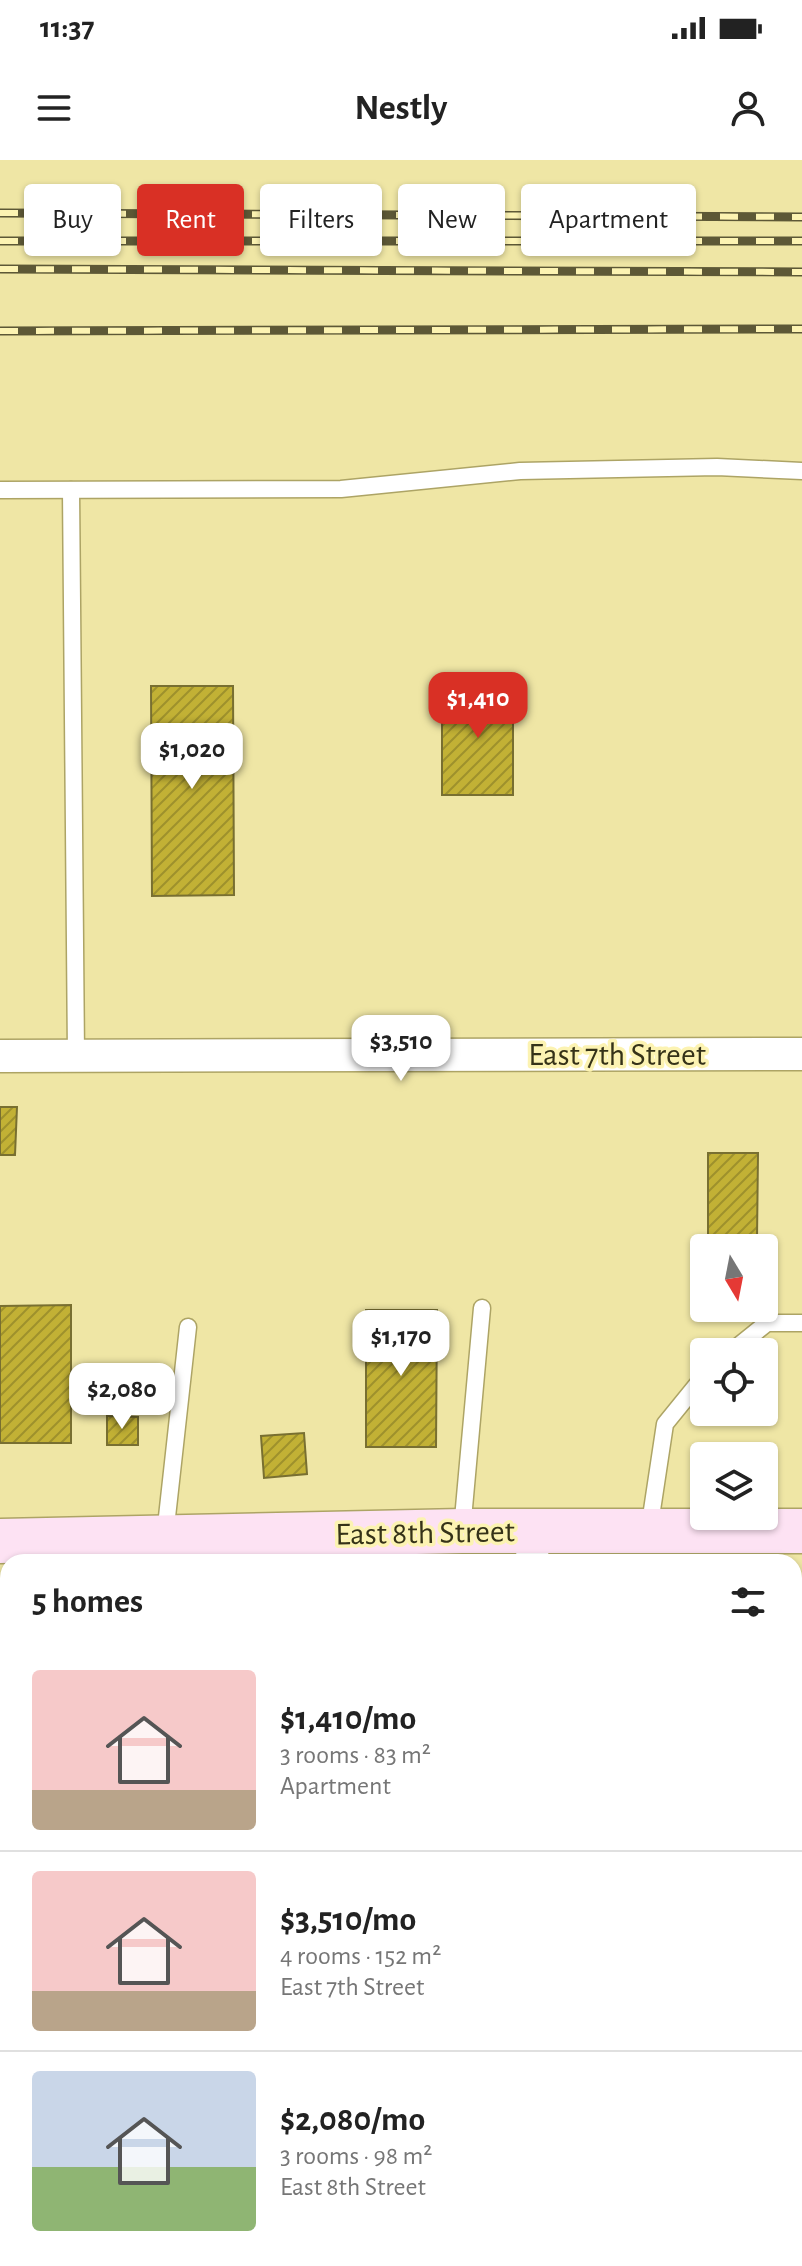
<!DOCTYPE html>
<meta charset="utf-8">
<style>
:root{--surface:#fff;--page:#f6f6f6;--text:#222;--muted:#767676;--line:#e0e0e0;--accent:#d93025}
body{margin:0;font-family:"Alegreya Sans",sans-serif;background:var(--page);color:var(--text);height:100vh;display:flex;flex-direction:column;font-size:30px;white-space:nowrap}
*{box-sizing:border-box;margin:0}
p{font-size:26px;color:var(--muted)}
.icon{flex:none;width:44px;height:44px;fill:none;stroke:currentColor;stroke-width:2;stroke-linecap:round;stroke-linejoin:round}
.map{position:relative;flex:1;overflow:hidden}
.details{position:absolute;left:0px;top:1394px;width:802px;height:712px;display:flex;flex-direction:column;background:var(--surface);border-radius:24px 24px 0 0;box-shadow:0 2px 6px #0004}
.details>*{flex:none}
.guide{position:absolute;left:24px;top:24px;width:754px;height:72px;display:flex;gap:16px}
.needle{width:52px;rotate:170deg}
.buttons{position:absolute;left:690px;top:1074px;display:grid;gap:16px}
.buttons a{display:grid;place-items:center;width:88px;height:88px;border-radius:8px;background:var(--surface);box-shadow:0 2px 6px #0004;font-size:40px}
.price{position:absolute;translate:-50% -68px;padding:0 18px;border-radius:16px;background:#fff;color:#222;font-size:26px;line-height:52px;filter:drop-shadow(0 2px 4px #0008)}
.price::after{content:'';position:absolute;left:50%;top:48px;width:24px;height:18px;margin-left:-12px;background:inherit;clip-path:polygon(0 0,100% 0,50% 100%)}
.price.current{background:var(--accent);color:#fff}
ul{padding:0;list-style:none}
li{display:flex;align-items:center;gap:24px;height:200px;padding:0 32px}
li+li{border-top:2px solid var(--line)}
li span{display:grid;place-items:center;flex:none;width:224px;height:160px;border-radius:8px;color:#555}
li>.icon{margin-inline-start:auto}
span .icon{width:96px;height:96px;fill:#fffc;stroke-width:1}
li b{font-size:34px}
h2{display:flex;justify-content:space-between;align-items:center;height:96px;padding:0 32px;font-size:34px}
.tag{padding:0 28px;border-radius:8px;background:var(--surface);box-shadow:0 2px 6px #0004;font-size:28px;line-height:72px}
.tag.current{background:var(--accent);color:#fff}
.status{display:flex;justify-content:space-between;align-items:center;height:56px;padding:0 40px;background:var(--surface);direction:ltr}
.status svg{height:22px;fill:currentColor}
header{display:flex;justify-content:space-between;align-items:center;height:104px;padding:0 32px;background:var(--surface);font-size:36px;font-weight:700}
.map>svg:first-child{display:block}
.building{fill:url(#building-hatch);stroke:#786f31;stroke-width:2}
.lines{fill:none;stroke-linecap:round;stroke-linejoin:round}
.lane-casing{stroke:#ada465;stroke-width:19}
.street-casing{stroke:#ada465;stroke-width:35}
.secondary-casing{stroke:#ada465;stroke-width:47}
.lane{stroke:#fff;stroke-width:16}
.street{stroke:#fff;stroke-width:32}
.secondary{stroke:#fde2f3;stroke-width:44}
.rail-casing{stroke:#5d5836;stroke-width:9}
.rail{stroke:#fcf3b2;stroke-width:6;stroke-dasharray:18;stroke-linecap:butt}
.labels{text-anchor:middle;stroke-width:7;stroke-linejoin:round;paint-order:stroke}
.street-label{font-size:32px;fill:#353218;stroke:#fcf3b2}
</style>
<div class="status"><b>11:37</b><svg viewBox="0 0 49 12"><path d="M0 12V9h3v3zM5 12V6h3v6zM10 12V3h3v9zM15 12V0h3v12zM26 1h20v11H26zM47 4h2v5h-2z"/></svg></div>
<header><svg class="icon" aria-label="menu" viewBox="0 0 24 24"><path d="M4 6h16M4 12h16M4 18h16"/></svg>Nestly<svg class="icon" aria-label="person" viewBox="0 0 24 24"><circle cx="12" cy="8" r="4"/><path d="M4 21q1-7 8-7t8 7"/></svg></header>
<div class="map">
<svg width="802" height="2106" viewBox="0 0 802 2106">
<defs>
<pattern id="building-hatch" width="6" height="6" patternUnits="userSpaceOnUse" patternTransform="scale(2)"><rect width="6" height="6" fill="#c2b135"/><path d="M-1 1l2-2M0 6l6-6M5 7l2-2" fill="none" stroke="#9e912c"/></pattern>
</defs>
<rect width="100%" height="100%" fill="#efe6a5"/>
<g class="building">
<rect x="442" y="525" width="71" height="110"/>
<polygon points="151,526 233,526 234,735 152,736"/>
<polygon points="0,947 17,947 15,995 0,995"/>
<polygon points="708,993 758,993 757,1079 708,1079"/>
<polygon points="71,1145 71,1283 0,1283 0,1146"/>
<polygon points="366,1150 437,1150 436,1287 366,1287"/>
<polygon points="107,1256 138,1257 138,1285 107,1285"/>
<polygon points="304,1273 307,1314 264,1318 261,1276"/>
</g>
<g class="lines">
<defs>
<g id="lane">
<polyline points="0,330 341,329 520,311 717,307 802,311"/>
<polyline points="71,330 76,896"/>
<polyline points="731,1192 767,1163 802,1163"/>
<polyline points="462,1370 482,1148"/>
<polyline points="649,1370 665,1264 704,1216"/>
<polyline points="165,1375 188,1167"/>
<polyline points="794,1629 802,1629"/>
<polyline points="0,1633 8,1633"/>
</g>
<g id="street">
<polyline points="0,896 802,894"/>
<polyline points="532,1402 533,1371"/>
<polyline points="794,1876 802,1876"/>
<polyline points="0,1880 8,1880"/>
<polyline points="529,2098 529,2106"/>
<polyline points="51,2106 51,2098"/>
</g>
<polyline id="secondary" points="0,1381 462,1371 802,1371"/>
</defs>
<use href="#lane" class="lane-casing"/>
<use href="#street" class="street-casing"/>
<use href="#secondary" class="secondary-casing"/>
<use href="#lane" class="lane"/>
<use href="#street" class="street"/>
<use href="#secondary" class="secondary"/>
<defs>
<g id="rail">
<polyline points="0,53 802,57"/>
<polyline points="0,81 802,81"/>
<polyline points="0,109 802,112"/>
<polyline points="0,171 802,169"/>
</g>
</defs>
<use href="#rail" class="rail-casing"/>
<use href="#rail" class="rail"/>
</g>
<g class="labels">
<g class="street-label">
<text x="617" y="905">East 7th Street</text>
<text transform="translate(425 1372) rotate(-1)" y="11">East 8th Street</text>
</g>
</g>
</svg>
<div class="buttons">
<a><svg class="needle" viewBox="-14 -14 28 28"><path d="M0-13l5 13h-10z" fill="#e53935"/><path d="M0 13l5-13h-10z" fill="#767676"/></svg></a>
<a><svg class="icon" aria-label="locate" viewBox="0 0 24 24"><circle cx="12" cy="12" r="6"/><path d="M12 2v4M12 18v4M2 12h4M18 12h4"/></svg></a>
<a><svg class="icon" aria-label="layers" viewBox="0 0 24 24"><path d="M12 4l9 5-9 5-9-5zM3 14l9 5 9-5"/></svg></a>
</div>
<b class="price current" style="left:478px;top:580px">$1,410</b>
<b class="price" style="left:192px;top:631px">$1,020</b>
<b class="price" style="left:401px;top:923px">$3,510</b>
<b class="price" style="left:401px;top:1218px">$1,170</b>
<b class="price" style="left:122px;top:1271px">$2,080</b>
<div class="guide">
<a class="tag">Buy</a>
<a class="tag current">Rent</a>
<a class="tag">Filters</a>
<a class="tag">New</a>
<a class="tag">Apartment</a>
</div>
<section class="details">
<h2>5 homes<svg class="icon" aria-label="filters" viewBox="0 0 24 24"><path d="M4 7h16M4 17h16"/><circle cx="9" cy="7" r="2"/><circle cx="15" cy="17" r="2"/></svg></h2>
<ul>
<li><span style="background:linear-gradient(#f6c9c9 75%,#b9a48a 0)"><svg class="icon" aria-label="home" viewBox="0 0 24 24"><path d="M3 11l9-7 9 7M6 9v11h12V9"/></svg></span><div><b>$1,410/mo</b><p>3 rooms · 83 m²</p><p>Apartment</p></div></li>
<li><span style="background:linear-gradient(#f6c9c9 75%,#b9a48a 0)"><svg class="icon" aria-label="home" viewBox="0 0 24 24"><path d="M3 11l9-7 9 7M6 9v11h12V9"/></svg></span><div><b>$3,510/mo</b><p>4 rooms · 152 m²</p><p>East 7th Street</p></div></li>
<li><span style="background:linear-gradient(#c9d6e8 60%,#8fb573 0)"><svg class="icon" aria-label="home" viewBox="0 0 24 24"><path d="M3 11l9-7 9 7M6 9v11h12V9"/></svg></span><div><b>$2,080/mo</b><p>3 rooms · 98 m²</p><p>East 8th Street</p></div></li>
</ul>
</section>
</div>
